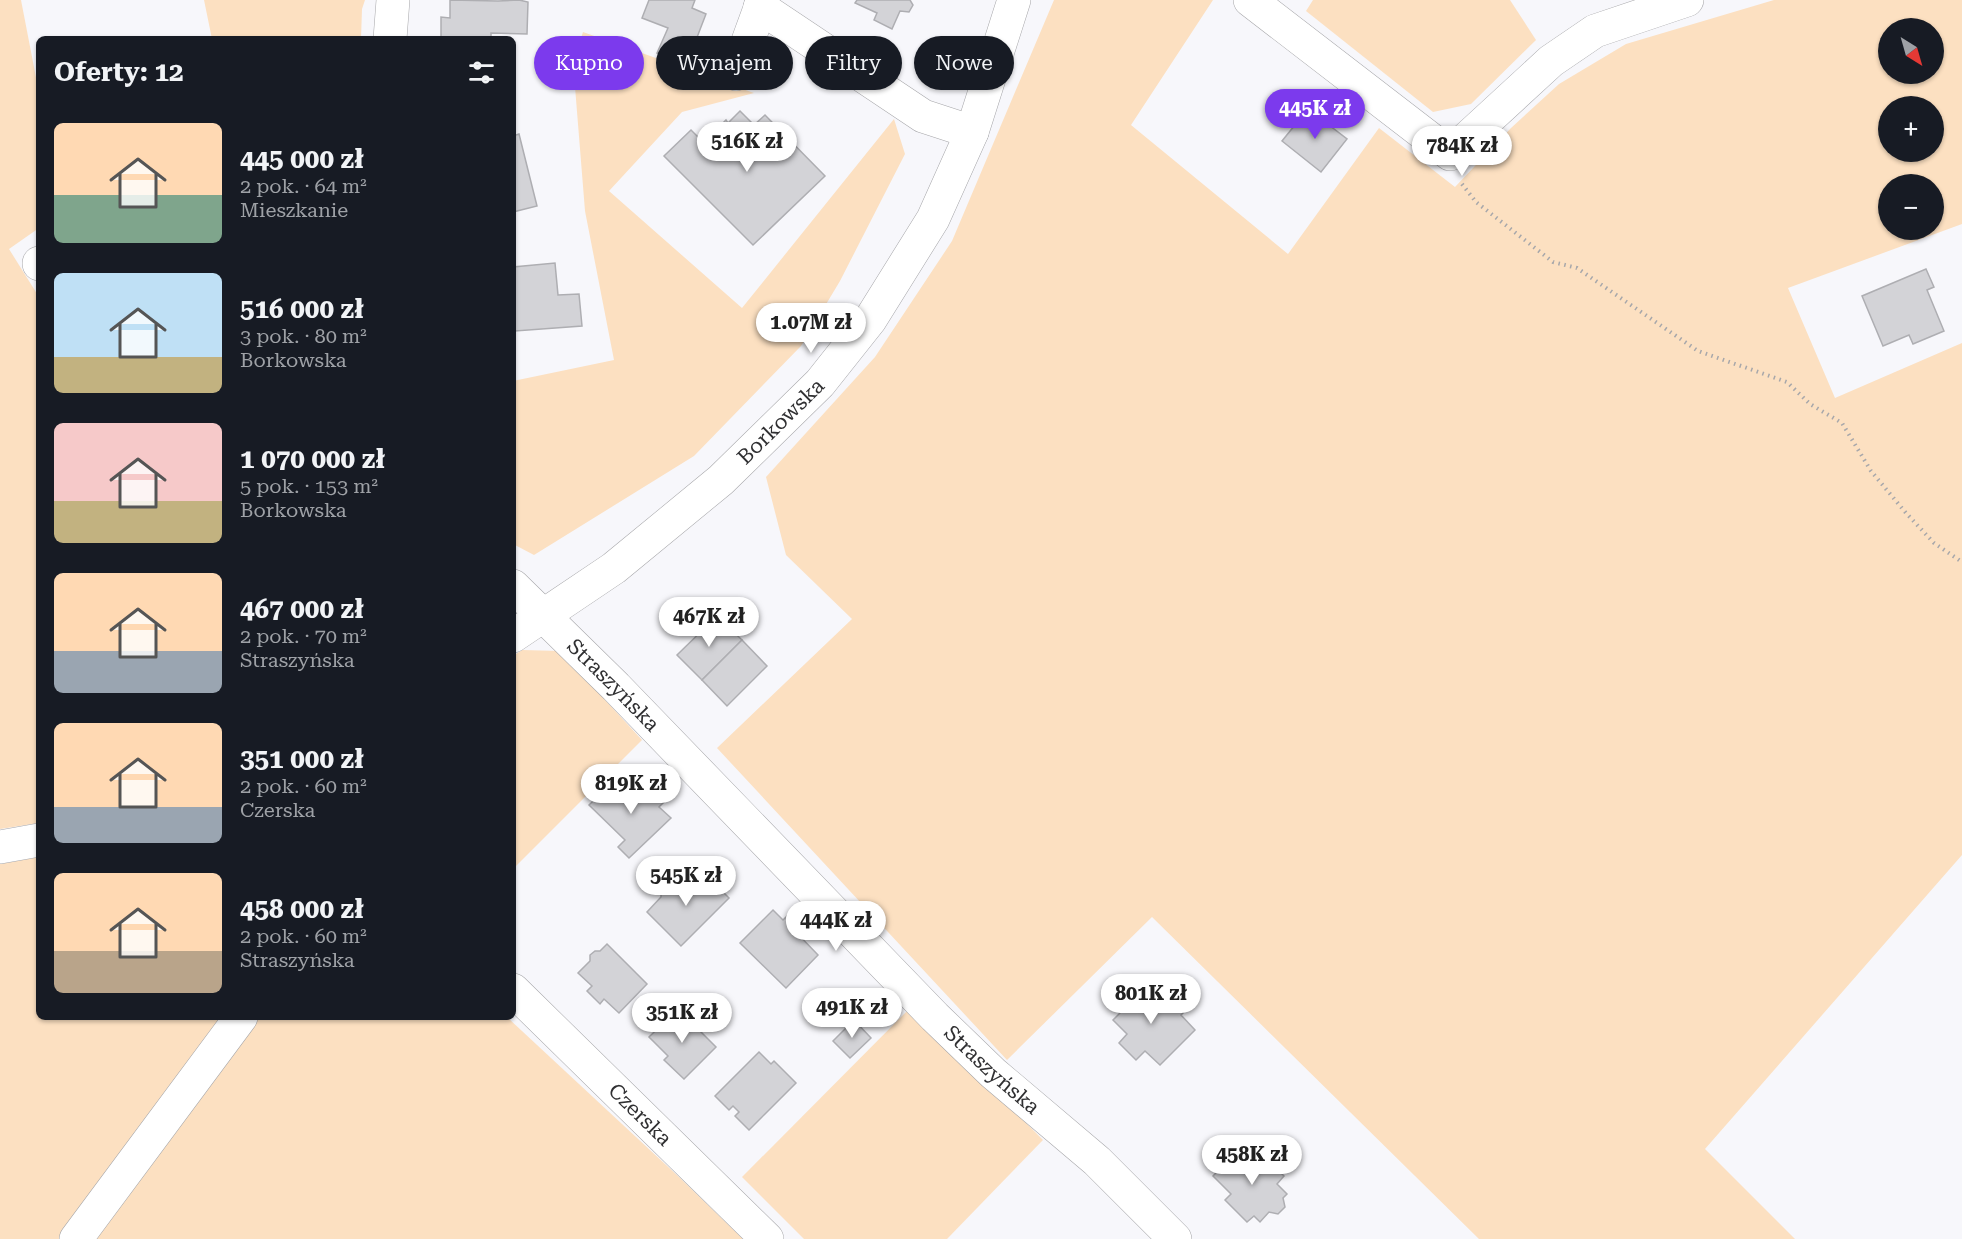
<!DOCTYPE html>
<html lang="pl">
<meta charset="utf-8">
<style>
:root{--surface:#171b24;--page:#242831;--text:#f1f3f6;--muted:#9ea1a6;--accent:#7c3aed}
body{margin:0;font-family:"Roboto Serif",serif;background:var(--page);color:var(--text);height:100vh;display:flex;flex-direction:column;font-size:22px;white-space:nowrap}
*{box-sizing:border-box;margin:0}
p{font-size:20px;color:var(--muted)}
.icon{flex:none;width:33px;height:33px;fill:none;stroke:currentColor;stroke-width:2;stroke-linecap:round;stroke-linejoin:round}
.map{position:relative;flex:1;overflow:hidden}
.drawer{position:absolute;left:36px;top:36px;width:480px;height:984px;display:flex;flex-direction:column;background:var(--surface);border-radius:9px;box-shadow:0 2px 4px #0004}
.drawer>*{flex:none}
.banner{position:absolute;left:534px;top:36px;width:570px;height:54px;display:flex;gap:12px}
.needle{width:39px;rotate:143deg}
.tools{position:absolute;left:1878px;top:18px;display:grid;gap:12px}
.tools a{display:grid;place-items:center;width:66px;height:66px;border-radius:50%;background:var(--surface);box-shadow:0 2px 4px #0004;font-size:30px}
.price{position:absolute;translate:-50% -51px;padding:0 14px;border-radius:21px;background:#fff;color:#222;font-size:20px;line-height:39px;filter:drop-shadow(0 2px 3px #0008)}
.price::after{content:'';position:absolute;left:50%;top:36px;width:18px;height:14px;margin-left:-9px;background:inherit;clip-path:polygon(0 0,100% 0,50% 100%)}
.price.on{background:var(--accent);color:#fff}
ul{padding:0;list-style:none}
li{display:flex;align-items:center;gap:18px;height:150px;padding:0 18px}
li span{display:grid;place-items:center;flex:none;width:168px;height:120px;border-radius:9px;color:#555}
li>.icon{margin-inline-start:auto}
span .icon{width:72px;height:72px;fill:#fffc;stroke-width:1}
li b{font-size:26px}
h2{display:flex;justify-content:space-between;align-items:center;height:72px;padding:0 18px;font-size:26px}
.tag{padding:0 21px;border-radius:27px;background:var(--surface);box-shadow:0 2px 4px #0004;font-size:21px;line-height:54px}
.tag.on{background:var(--accent);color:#fff}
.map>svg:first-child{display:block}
.green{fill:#fce0c1;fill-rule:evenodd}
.building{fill:#d3d3d7;stroke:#aeaeb2;stroke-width:1.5}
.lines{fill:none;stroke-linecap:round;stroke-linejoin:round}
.minor-casing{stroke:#a6a6a9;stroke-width:34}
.path{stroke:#a7a7aa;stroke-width:4;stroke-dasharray:1.5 4.5;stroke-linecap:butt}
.minor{stroke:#fff;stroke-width:33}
.labels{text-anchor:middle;stroke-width:5;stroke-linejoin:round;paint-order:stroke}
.street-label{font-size:21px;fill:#303032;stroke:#f7f7fb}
</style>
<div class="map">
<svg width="1962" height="1239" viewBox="0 0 1962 1239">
<rect width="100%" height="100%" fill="#f7f7fb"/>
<g class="green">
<polygon points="0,0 21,0 39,93 39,228 9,249 39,297 39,823 0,829"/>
<polygon points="204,0 365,0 362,9 361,39 212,39"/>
<path d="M1054,0h159l-82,125 157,129 91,-126 76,59 56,-59 48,-44 67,-40 148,-44h188v224l-174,64 47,110 127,-55v512l-257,294 90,90h-316l-327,-322 -145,143 -290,-312 135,-129 -66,-64 -20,-78 109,-120 77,-116zM1888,28h46v46h-46zM1888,106h46v46h-46zM1888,184h46v46h-46z"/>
<polygon points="1313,0 1510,0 1536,40 1471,104 1433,112 1306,11"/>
<polygon points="583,32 754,93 682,112 609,191 742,308 894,119 905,154 840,281 801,346 694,456 534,555 513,544 513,381 614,360 585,211 573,62"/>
<polygon points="522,650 560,651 642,740 513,869 513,656"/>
<polygon points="39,857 39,1017 228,1017 67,1239 0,1239 0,864"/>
<polygon points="911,1007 1043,1140 947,1239 804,1239 742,1177"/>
<polygon points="254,1017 507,1017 679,1177 743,1239 85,1239"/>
</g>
<g class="building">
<polygon points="450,0 498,1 519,0 528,2 527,34 491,33 491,38 480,39 441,38 441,17 450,18"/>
<polygon points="649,0 695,0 692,8 706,14 686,66 657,53 668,28 642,18"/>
<polygon points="857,0 910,0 913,5 909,12 900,11 892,29 874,20 877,13 855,3"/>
<polygon points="1308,109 1347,139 1321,172 1282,141"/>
<polygon points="740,111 754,125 765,115 825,176 753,245 664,156 691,130 706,145 716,134 714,132 726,120 728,123"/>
<polygon points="519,134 537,206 513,212 513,136"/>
<polygon points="555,263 558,295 579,294 582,326 515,331 513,311 513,267"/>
<polygon points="1926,269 1934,287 1927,290 1944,331 1913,344 1909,335 1883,346 1862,296"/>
<polygon points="717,616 742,640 702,680 677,655"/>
<polygon points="742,640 767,666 727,706 702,680"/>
<polygon points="613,782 626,795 637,784 652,800 658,793 666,800 659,807 671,818 629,858 618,847 625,840 589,805"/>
<polygon points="688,870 711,890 716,885 729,898 681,946 647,912 661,897 661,891 667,885 674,885"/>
<polygon points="773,910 783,920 790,913 800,923 793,929 818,955 786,988 740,943"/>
<polygon points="607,944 647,984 619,1013 604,999 600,1004 587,991 592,986 578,973 590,961 590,955 595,951 600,951"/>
<polygon points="1149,985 1163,998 1166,996 1183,1013 1181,1015 1195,1030 1160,1065 1145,1051 1136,1060 1119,1043 1127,1034 1113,1020 1124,1009 1118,1000 1119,994 1125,989 1130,989 1139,995"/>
<polygon points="678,1009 716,1047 684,1079 664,1060 668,1056 649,1037"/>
<polygon points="854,1020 871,1038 850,1058 833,1041"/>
<polygon points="759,1052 771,1064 774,1061 796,1083 749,1130 735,1116 739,1112 733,1106 729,1110 715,1096"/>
<polygon points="1240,1148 1259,1166 1266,1158 1284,1176 1277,1184 1287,1194 1283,1198 1285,1207 1278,1214 1269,1212 1260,1222 1254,1216 1247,1222 1225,1200 1231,1194 1213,1176"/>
</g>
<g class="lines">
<defs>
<g id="minor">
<polyline points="1250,0 1450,154 1551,61 1595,31 1687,0"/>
<polyline points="760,7 923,116 972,132"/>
<polyline points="390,39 393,0"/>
<polyline points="736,74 763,0"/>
<polyline points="39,263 39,264"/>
<path id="s1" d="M513,586l103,101 319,330 58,56 104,88 78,78"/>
<path id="s2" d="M513,636l101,-68 107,-88 99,-97 50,-63 63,-101 39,-87 42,-132"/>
<polyline points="0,847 39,840"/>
<path id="s3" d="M513,990l254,249"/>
<polyline points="76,1239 241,1017"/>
</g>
</defs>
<use href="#minor" class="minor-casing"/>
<polyline class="path" points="1462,184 1476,202 1553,262 1577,268 1698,351 1787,382 1810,404 1842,423 1871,471 1906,513 1934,543 1962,562"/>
<use href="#minor" class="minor"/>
</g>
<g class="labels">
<g class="street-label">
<text dy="7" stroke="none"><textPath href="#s2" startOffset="344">Borkowska</textPath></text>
<text dy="7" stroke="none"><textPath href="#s1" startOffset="141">Straszyńska</textPath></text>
<text dy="7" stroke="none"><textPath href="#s1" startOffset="681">Straszyńska</textPath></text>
<text dy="7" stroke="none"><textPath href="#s3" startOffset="178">Czerska</textPath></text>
</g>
</g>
</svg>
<div class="tools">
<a><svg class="needle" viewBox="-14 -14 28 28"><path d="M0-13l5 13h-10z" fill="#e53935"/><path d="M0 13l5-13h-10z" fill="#9ea1a6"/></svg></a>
<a>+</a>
<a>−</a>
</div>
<b class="price on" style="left:1315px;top:140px">445K zł</b>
<b class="price" style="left:747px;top:173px">516K zł</b>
<b class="price" style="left:1462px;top:177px">784K zł</b>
<b class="price" style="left:811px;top:354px">1.07M zł</b>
<b class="price" style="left:709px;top:648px">467K zł</b>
<b class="price" style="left:631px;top:815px">819K zł</b>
<b class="price" style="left:686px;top:907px">545K zł</b>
<b class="price" style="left:836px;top:952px">444K zł</b>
<b class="price" style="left:1151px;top:1025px">801K zł</b>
<b class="price" style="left:852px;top:1039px">491K zł</b>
<b class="price" style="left:682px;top:1044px">351K zł</b>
<b class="price" style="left:1252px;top:1186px">458K zł</b>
<div class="banner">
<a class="tag on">Kupno</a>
<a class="tag">Wynajem</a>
<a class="tag">Filtry</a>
<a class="tag">Nowe</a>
</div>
<section class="drawer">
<h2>Oferty: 12<svg class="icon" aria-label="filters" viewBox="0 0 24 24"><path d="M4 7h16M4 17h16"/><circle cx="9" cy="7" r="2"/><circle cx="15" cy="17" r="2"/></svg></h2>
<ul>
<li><span style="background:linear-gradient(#ffd9b3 60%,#7fa58c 0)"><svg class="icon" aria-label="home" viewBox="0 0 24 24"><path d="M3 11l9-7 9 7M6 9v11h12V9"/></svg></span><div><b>445 000 zł</b><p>2 pok. · 64 m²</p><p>Mieszkanie</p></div></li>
<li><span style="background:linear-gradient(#bfe0f5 70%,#c2b280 0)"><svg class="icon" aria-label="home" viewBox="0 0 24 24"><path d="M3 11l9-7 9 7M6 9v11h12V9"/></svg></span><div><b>516 000 zł</b><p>3 pok. · 80 m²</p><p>Borkowska</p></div></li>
<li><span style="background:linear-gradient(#f6c9c9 65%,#c2b280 0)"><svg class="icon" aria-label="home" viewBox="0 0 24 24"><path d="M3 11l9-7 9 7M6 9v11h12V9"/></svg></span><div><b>1 070 000 zł</b><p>5 pok. · 153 m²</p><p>Borkowska</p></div></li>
<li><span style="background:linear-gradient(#ffd9b3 65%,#9aa5b1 0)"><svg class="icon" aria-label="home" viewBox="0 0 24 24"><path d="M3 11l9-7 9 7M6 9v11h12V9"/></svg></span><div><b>467 000 zł</b><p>2 pok. · 70 m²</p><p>Straszyńska</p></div></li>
<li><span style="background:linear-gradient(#ffd9b3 70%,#9aa5b1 0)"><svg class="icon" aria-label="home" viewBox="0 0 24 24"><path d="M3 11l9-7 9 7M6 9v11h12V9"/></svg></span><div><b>351 000 zł</b><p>2 pok. · 60 m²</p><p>Czerska</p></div></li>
<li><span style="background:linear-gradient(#ffd9b3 65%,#b9a48a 0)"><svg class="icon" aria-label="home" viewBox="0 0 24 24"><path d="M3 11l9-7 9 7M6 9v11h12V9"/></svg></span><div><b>458 000 zł</b><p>2 pok. · 60 m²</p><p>Straszyńska</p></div></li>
</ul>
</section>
</div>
